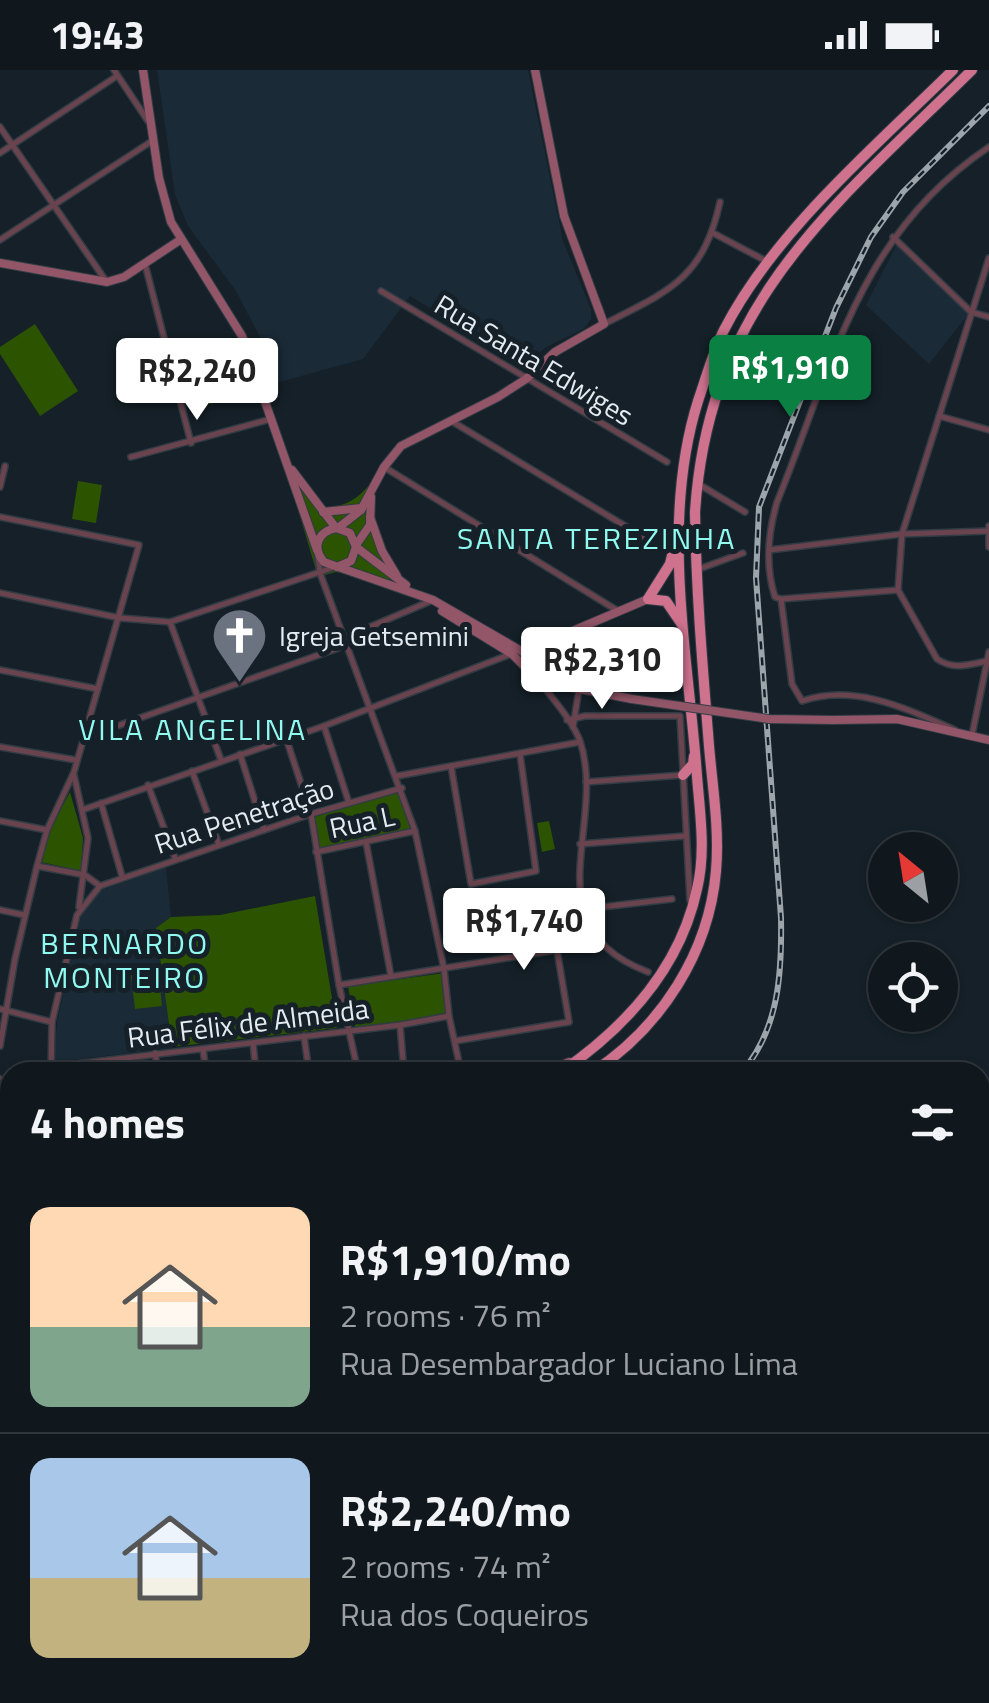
<!DOCTYPE html>
<meta charset="utf-8">
<style>
:root{--surface:#10181e;--page:#192127;--text:#f1f3f6;--muted:#9ca0a4;--line:#30373c;--accent:#0b8043}
body{margin:0;font-family:"Titillium Web",sans-serif;background:var(--page);color:var(--text);height:100vh;display:flex;flex-direction:column;font-size:38px;white-space:nowrap}
*{box-sizing:border-box;margin:0}
p{font-size:32px;color:var(--muted)}
.icon{flex:none;width:55px;height:55px;fill:none;stroke:currentColor;stroke-width:2;stroke-linecap:round;stroke-linejoin:round}
.map{position:relative;flex:1;overflow:hidden}
.drawer{position:absolute;left:0px;top:992px;width:990px;height:642px;display:flex;flex-direction:column;background:var(--surface);border-radius:30px 30px 0 0;box-shadow:0 2px 8px #0004,0 0 0 2px var(--line)}
.drawer>*{flex:none}
.needle{width:65px;rotate:330deg}
.controls{position:absolute;left:868px;top:762px;display:grid;gap:20px}
.controls a{display:grid;place-items:center;width:90px;height:90px;border-radius:50%;background:var(--surface);box-shadow:0 2px 8px #0004,0 0 0 2px var(--line);font-size:50px}
.price{position:absolute;translate:-50% -85px;padding:0 22px;border-radius:10px;background:#fff;color:#222;font-size:32px;line-height:65px;filter:drop-shadow(0 2px 5px #0008)}
.price::after{content:'';position:absolute;left:50%;top:60px;width:30px;height:22px;margin-left:-15px;background:inherit;clip-path:polygon(0 0,100% 0,50% 100%)}
.price.selected{background:var(--accent);color:#fff}
ul{padding:0;list-style:none}
li{display:flex;align-items:center;gap:30px;height:250px;padding:0 30px}
li+li{border-top:2px solid var(--line)}
li span{display:grid;place-items:center;flex:none;width:280px;height:200px;border-radius:20px;color:#555}
li>.icon{margin-inline-start:auto}
span .icon{width:120px;height:120px;fill:#fffc;stroke-width:1}
li b{font-size:42px}
h2{display:flex;justify-content:space-between;align-items:center;height:120px;padding:0 30px;font-size:42px}
.status{display:flex;justify-content:space-between;align-items:center;height:70px;padding:0 50px;background:var(--surface);direction:ltr}
.status svg{height:28px;fill:currentColor}
.map>svg:first-child{display:block}
.built{fill:#1a2a37}
.green{fill:#2c5300}
.forest{fill:#325d01}
.lines{fill:none;stroke-linecap:round;stroke-linejoin:round}
.street-casing{stroke:#323c44;stroke-width:8}
.secondary-casing{stroke:#323c44;stroke-width:10}
.highway-casing{stroke:#323c44;stroke-width:12}
.street{stroke:#69434e;stroke-width:5}
.secondary{stroke:#925668;stroke-width:8}
.highway{stroke:#cf728e;stroke-width:10}
.rail-casing{stroke:#9da5ac;stroke-width:6}
.rail{stroke:#152028;stroke-width:2.5;stroke-dasharray:8;stroke-linecap:butt}
.secondary-bridge-casing{stroke:#323c44;stroke-width:10;stroke-linecap:butt}
.secondary-bridge{stroke:#925668;stroke-width:8}
.labels{text-anchor:middle;stroke-width:10;stroke-linejoin:round;paint-order:stroke}
.street-label{font-size:28px;fill:#e4ebf1;stroke:#152028}
.poi-label{font-size:28px;fill:#e4ebf1;stroke:#152028;text-anchor:start}
.neighbourhood-label{font-size:30px;letter-spacing:2.5px;fill:#90faf0;stroke:#152028}
</style>
<div class="status"><b>19:43</b><svg viewBox="0 0 49 12"><path d="M0 12V9h3v3zM5 12V6h3v6zM10 12V3h3v9zM15 12V0h3v12zM26 1h20v11H26zM47 4h2v5h-2z"/></svg></div>
<div class="map">
<svg width="989" height="1633" viewBox="0 0 989 1633">
<rect width="100%" height="100%" fill="#152028"/>
<g class="built">
<polygon points="157,0 528,0 563,171 591,239 591,249 584,259 548,276 523,294 410,226 363,289 276,313 261,269 236,221 188,156 175,125"/>
<polygon points="898,172 969,243 929,294 866,235"/>
<polygon points="166,797 171,847 156,859 172,978 54,992 57,952 81,846 90,830 102,820"/>
</g>
<g class="green">
<polygon points="35,254 78,321 40,346 0,284 0,277"/>
<polygon points="246,302 251,326 204,335 198,312"/>
<path d="M284,392l42,45c26,0 38,-15 53,-34l-10,45 12,33 28,39 -73,-18 -18,5z"/>
<polygon points="78,411 102,415 96,453 72,449"/>
<polygon points="70,722 83,768 81,801 41,792 49,762"/>
<polygon points="398,722 411,760 320,779 314,747"/>
<polygon points="549,751 555,779 542,782 537,753"/>
<polygon points="315,826 337,958 172,977 156,858 171,847 220,845"/>
<polygon points="158,894 162,936 135,939 130,897"/>
<polygon points="445,903 450,938 443,946 355,957 348,916"/>
<polygon points="10,1242 10,1291 0,1283 0,1247"/>
<polygon points="219,1625 291,1625 296,1633 217,1633"/>
</g>
<g class="forest">
<polygon points="989,1011 989,1633 333,1633 325,1625 980,1625 980,1017"/>
<polygon points="2,1514 10,1518 10,1625 72,1625 74,1633 0,1633"/>
</g>
<g class="lines">
<defs>
<g id="street">
<polyline points="114,0 148,51"/>
<polyline points="0,57 106,211"/>
<polyline points="0,83 117,6"/>
<polyline points="713,163 768,192"/>
<polyline points="893,167 971,242 989,247"/>
<polyline points="0,170 152,71"/>
<polyline points="145,194 191,373"/>
<polyline points="381,221 667,392"/>
<path d="M604,254c65,-33 99,-45 116,-122"/>
<polyline points="939,346 989,360"/>
<polyline points="453,352 645,468"/>
<polyline points="131,387 271,349"/>
<polyline points="384,397 618,541"/>
<polyline points="700,415 745,442"/>
<polyline points="0,417 5,396"/>
<polyline points="0,447 139,475 74,702 47,760 37,796 15,889 0,976"/>
<polyline points="989,456 989,477"/>
<polyline points="769,480 902,464 989,461"/>
<polyline points="318,487 320,503 415,761 444,899 449,946 461,1002"/>
<polyline points="699,499 743,483"/>
<polyline points="0,523 120,548 170,552 335,497"/>
<polyline points="781,529 898,520"/>
<polyline points="170,552 221,690"/>
<polyline points="344,568 433,530"/>
<path d="M987,591c-19,4 -34,9 -50,-2l-39,-69 4,-56 87,-276"/>
<polyline points="0,600 98,619"/>
<path d="M541,613c13,18 31,37 39,58 28,84 -51,186 68,231"/>
<polyline points="567,650 585,646 680,646 690,830"/>
<polyline points="324,656 349,733"/>
<polyline points="573,657 579,619"/>
<path d="M955,660c-48,-21 -100,-47 -153,-29l-10,-17 -11,-85 -6,-2c-10,-31 -7,-64 2,-95 56,-137 81,-268 212,-355"/>
<polyline points="972,665 989,582"/>
<polyline points="83,668 347,575"/>
<polyline points="286,668 311,744 339,915 358,1002"/>
<polyline points="0,677 76,690"/>
<polyline points="240,684 264,760"/>
<polyline points="451,696 471,814 536,801 520,684"/>
<polyline points="192,701 219,775"/>
<polyline points="74,705 88,768 79,837"/>
<polyline points="397,706 580,672"/>
<polyline points="586,712 683,705"/>
<polyline points="148,715 175,788"/>
<polyline points="101,733 122,806"/>
<polyline points="82,740 324,656 511,584"/>
<polyline points="0,751 47,760"/>
<polyline points="366,772 391,906"/>
<polyline points="580,774 685,766"/>
<polyline points="316,782 415,761"/>
<polyline points="37,796 85,805 100,816"/>
<polyline points="584,839 672,829"/>
<polyline points="0,840 24,845"/>
<polyline points="339,915 557,880 597,870"/>
<polyline points="0,939 52,952"/>
<polyline points="400,955 404,1002"/>
<polyline points="304,966 309,1002"/>
<polyline points="455,971 569,952 557,880"/>
<polyline points="253,973 256,1002"/>
<polyline points="203,979 206,1002"/>
<polyline points="155,983 158,1002"/>
<polyline points="107,991 108,1002"/>
<polyline points="51,997 400,955 449,946"/>
<polyline points="51,1002 52,952 77,845 100,816 311,744 402,718"/>
<polyline points="0,1009 10,1097"/>
</g>
<g id="secondary">
<polyline points="143,0 159,108 171,152 242,266 317,480"/>
<polyline points="0,193 107,212 124,207 180,170"/>
<polyline points="292,400 336,458"/>
<polyline points="323,442 362,438"/>
<polyline points="370,447 382,481 397,506"/>
<polyline points="338,458 361,440 384,397 401,376 498,327 526,309 555,282 604,254 564,146 535,0"/>
<polyline points="356,475 370,455 371,427"/>
<polyline points="356,477 406,515"/>
<path d="M337,497l14,-6 5,-14 -6,-14 -14,-5c-19,4 -24,20 -12,34l109,38 90,52 40,33"/>
<polyline points="442,541 512,584 539,611 632,629"/>
<polyline points="523,582 648,529"/>
<polyline points="833,650 897,649 989,670"/>
<polyline points="546,1002 569,992"/>
<polyline points="0,1183 10,1178"/>
</g>
<g id="highway">
<polyline points="675,473 670,494 648,529 666,531 681,553"/>
<polyline points="683,705 693,694 694,686"/>
<path d="M561,1002c65,-45 119,-103 136,-183 9,-37 3,-75 0,-113 -9,-123 -37,-254 1,-375 8,-23 15,-49 26,-71 50,-98 151,-183 229,-260"/>
<path d="M593,1002c68,-45 116,-119 123,-201 4,-46 -5,-92 -8,-138 -6,-73 -12,-147 -13,-221 14,-211 138,-305 277,-442"/>
<polyline points="0,1223 10,1217"/>
<polyline points="0,1242 10,1236"/>
</g>
</defs>
<use href="#street" class="street-casing"/>
<use href="#secondary" class="secondary-casing"/>
<use href="#highway" class="highway-casing"/>
<use href="#street" class="street"/>
<use href="#secondary" class="secondary"/>
<use href="#highway" class="highway"/>
<defs>
<g id="rail">
<path d="M742,1002c37,-43 40,-99 39,-154l-25,-340 3,-71 77,-199 35,-71 32,-45 86,-86"/>
<polyline points="299,1625 305,1633"/>
</g>
</defs>
<use href="#rail" class="rail-casing"/>
<use href="#rail" class="rail"/>
<defs>
<polyline id="secondary-bridge" points="632,629 769,649 833,650"/>
</defs>
<use href="#secondary-bridge" class="secondary-bridge-casing"/>
<use href="#secondary-bridge" class="secondary-bridge"/>
</g>
<defs>
<symbol id="church-pin" viewBox="-11 -11 22 30"><path d="M0 17L-7.5 6A9.5 9.5 0 1 1 7.5 6Z" fill="#6b7280" stroke="#152028"/><path d="M-1.2-6h2.4v3.5h3.3v2.4h-3.3V6h-2.4V-.1h-3.3v-2.4h3.3Z" fill="#fff"/></symbol>
</defs>
<g fill-rule="evenodd">
<use href="#church-pin" x="208" y="534" width="63" height="86"/>
</g>
<g class="labels">
<g class="street-label">
<text transform="translate(534 290) rotate(31)" y="10">Rua Santa Edwiges</text>
<text transform="translate(244 746) rotate(-18)" y="10">Rua Penetração</text>
<text transform="translate(362 752) rotate(-12)" y="10">Rua L</text>
<text transform="translate(248 953) rotate(-7)" y="10">Rua Félix de Almeida</text>
</g>
<g class="poi-label">
<text x="279" y="576">Igreja Getsemini</text>
</g>
<g class="neighbourhood-label">
<text x="597" y="479">SANTA TEREZINHA</text>
<text x="193" y="670">VILA ANGELINA</text>
<text x="125" y="884">BERNARDO<tspan x="125" dy="34">MONTEIRO</tspan></text>
</g>
</g>
</svg>
<div class="controls">
<a><svg class="needle" viewBox="-14 -14 28 28"><path d="M0-13l5 13h-10z" fill="#e53935"/><path d="M0 13l5-13h-10z" fill="#9ca0a4"/></svg></a>
<a><svg class="icon" aria-label="locate" viewBox="0 0 24 24"><circle cx="12" cy="12" r="6"/><path d="M12 2v4M12 18v4M2 12h4M18 12h4"/></svg></a>
</div>
<b class="price selected" style="left:790px;top:350px">R$1,910</b>
<b class="price" style="left:197px;top:353px">R$2,240</b>
<b class="price" style="left:602px;top:642px">R$2,310</b>
<b class="price" style="left:524px;top:903px">R$1,740</b>
<section class="drawer">
<h2>4 homes<svg class="icon" aria-label="filters" viewBox="0 0 24 24"><path d="M4 7h16M4 17h16"/><circle cx="9" cy="7" r="2"/><circle cx="15" cy="17" r="2"/></svg></h2>
<ul>
<li><span style="background:linear-gradient(#ffd9b3 60%,#7fa58c 0)"><svg class="icon" aria-label="home" viewBox="0 0 24 24"><path d="M3 11l9-7 9 7M6 9v11h12V9"/></svg></span><div><b>R$1,910/mo</b><p>2 rooms · 76 m²</p><p>Rua Desembargador Luciano Lima</p></div></li>
<li><span style="background:linear-gradient(#a9c7e8 60%,#c2b280 0)"><svg class="icon" aria-label="home" viewBox="0 0 24 24"><path d="M3 11l9-7 9 7M6 9v11h12V9"/></svg></span><div><b>R$2,240/mo</b><p>2 rooms · 74 m²</p><p>Rua dos Coqueiros</p></div></li>
</ul>
</section>
</div>
